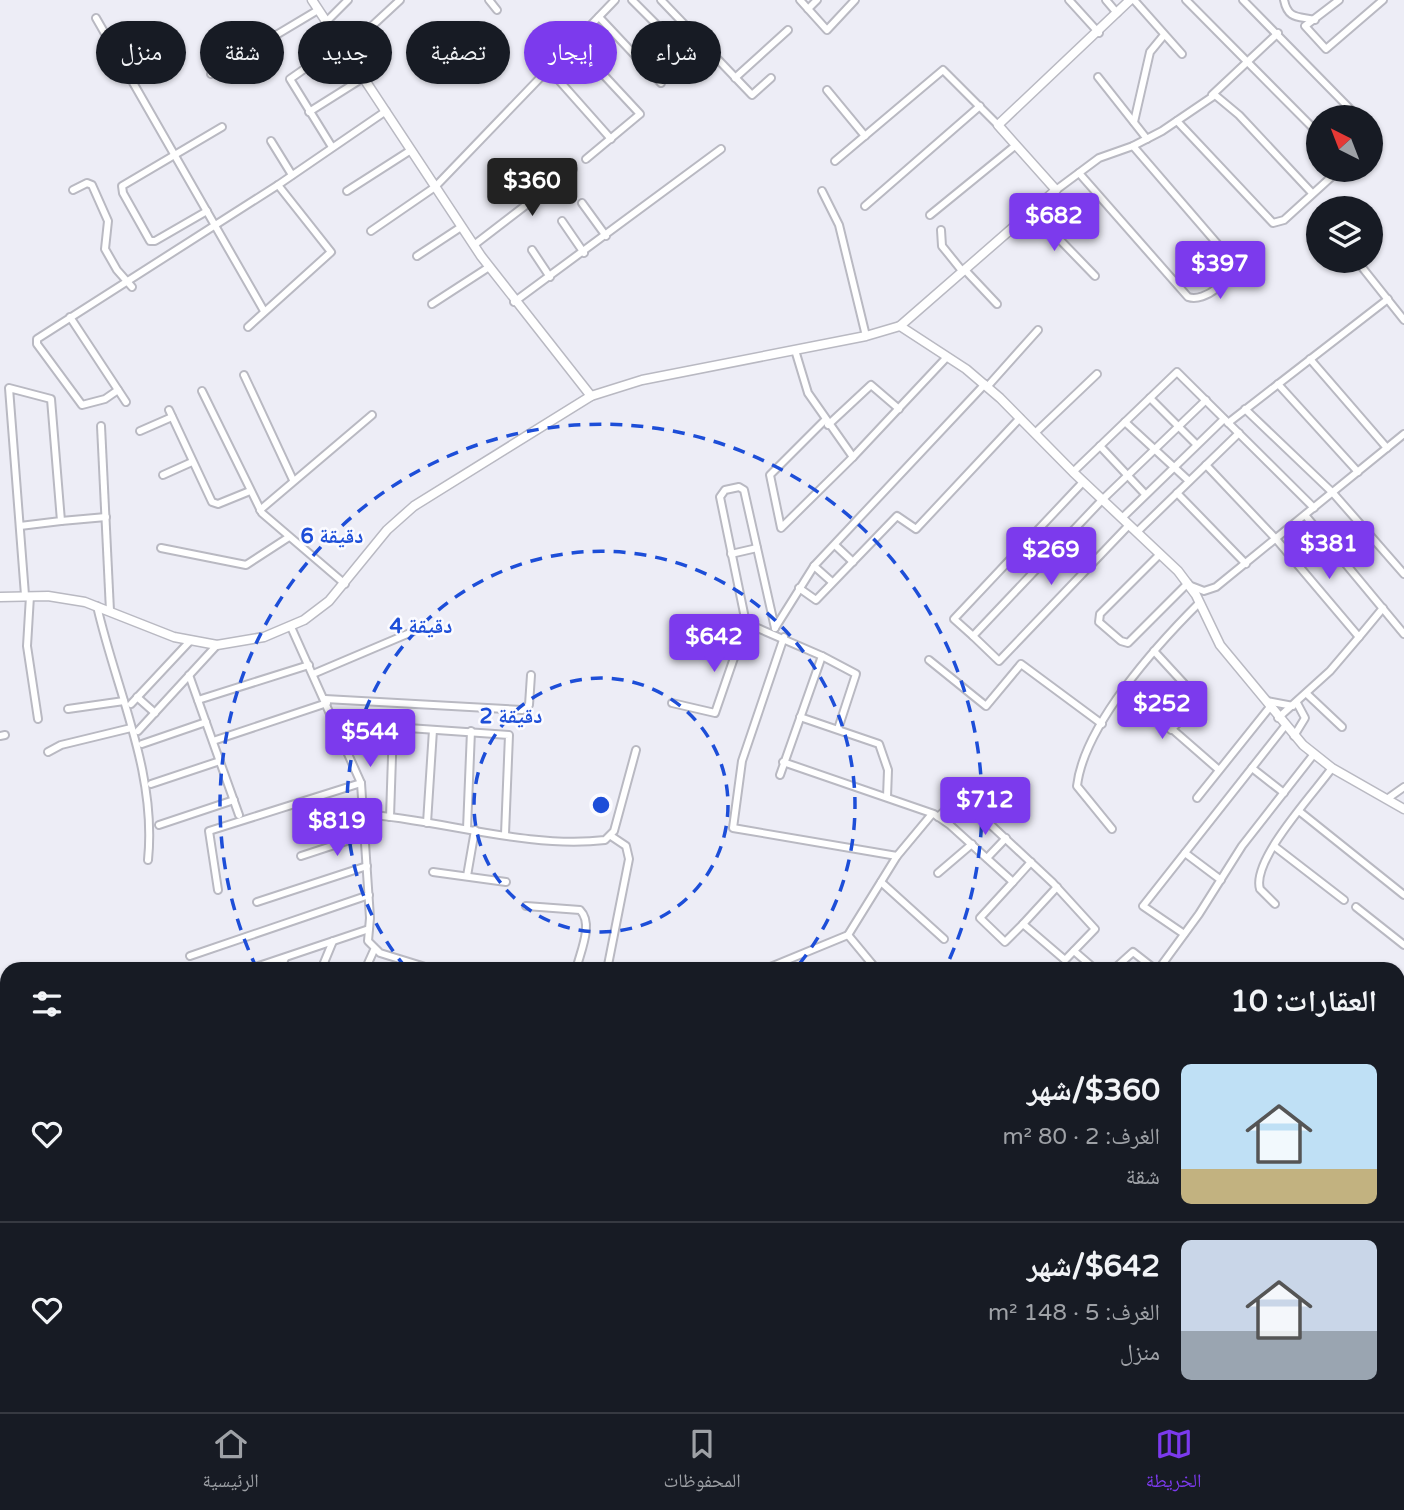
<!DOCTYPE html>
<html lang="ar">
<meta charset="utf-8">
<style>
:root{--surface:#171b24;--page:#242831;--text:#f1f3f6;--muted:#9ea1a6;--line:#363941;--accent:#7c3aed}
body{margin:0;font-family:"Varela Round","Noto Naskh Arabic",sans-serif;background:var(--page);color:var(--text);direction:rtl;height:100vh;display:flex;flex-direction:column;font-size:26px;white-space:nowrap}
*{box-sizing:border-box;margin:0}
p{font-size:23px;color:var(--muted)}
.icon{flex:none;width:38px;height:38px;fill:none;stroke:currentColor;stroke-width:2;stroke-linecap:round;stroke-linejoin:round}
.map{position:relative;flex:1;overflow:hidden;direction:ltr}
.drawer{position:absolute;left:0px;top:962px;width:1405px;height:450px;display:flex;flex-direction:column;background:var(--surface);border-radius:21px 21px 0 0;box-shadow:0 2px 5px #0004;direction:rtl}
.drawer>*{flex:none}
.banner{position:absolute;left:21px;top:21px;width:700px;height:63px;direction:rtl;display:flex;gap:14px}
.needle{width:46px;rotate:318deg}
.tools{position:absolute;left:1306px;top:105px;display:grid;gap:14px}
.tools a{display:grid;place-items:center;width:77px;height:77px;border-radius:50%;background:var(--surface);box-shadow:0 2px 5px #0004;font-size:35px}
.price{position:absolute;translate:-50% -60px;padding:0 16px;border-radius:7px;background:var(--accent);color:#fff;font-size:23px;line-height:46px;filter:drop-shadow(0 2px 4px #0008)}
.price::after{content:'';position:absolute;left:50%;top:42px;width:21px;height:16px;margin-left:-10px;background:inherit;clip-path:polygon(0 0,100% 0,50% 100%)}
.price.active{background:#222;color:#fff}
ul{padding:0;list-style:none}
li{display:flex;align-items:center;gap:21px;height:175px;padding:0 28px}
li+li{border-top:2px solid var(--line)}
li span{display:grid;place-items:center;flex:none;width:196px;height:140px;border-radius:10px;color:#555}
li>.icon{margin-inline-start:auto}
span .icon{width:84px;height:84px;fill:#fffc;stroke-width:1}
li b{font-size:30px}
h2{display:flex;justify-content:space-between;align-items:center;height:84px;padding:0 28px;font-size:30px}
.pill{padding:0 24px;border-radius:32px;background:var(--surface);box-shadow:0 2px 5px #0004;font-size:24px;line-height:63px}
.pill.active{background:var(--accent);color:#fff}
.menu{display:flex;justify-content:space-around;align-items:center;height:98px;border-top:2px solid var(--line);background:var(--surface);font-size:19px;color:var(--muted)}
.menu a{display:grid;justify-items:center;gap:4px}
.menu .active{color:var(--accent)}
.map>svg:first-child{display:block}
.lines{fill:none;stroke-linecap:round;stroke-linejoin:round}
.minor-casing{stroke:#b9b9c2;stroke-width:10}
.tertiary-casing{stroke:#b9b9c2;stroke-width:11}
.minor{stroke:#fff;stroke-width:6}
.tertiary{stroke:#fff;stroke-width:8}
.ring{fill:none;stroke:#1d4ed8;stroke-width:3.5;stroke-dasharray:12 9}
.centre{fill:#1d4ed8;stroke:#fbfbff;stroke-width:3.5}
.ring-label{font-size:21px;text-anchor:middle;font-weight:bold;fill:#1d4ed8;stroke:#fbfbff;stroke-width:5;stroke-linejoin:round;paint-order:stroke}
</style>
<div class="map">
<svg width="1404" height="1412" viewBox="0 0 1404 1412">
<rect width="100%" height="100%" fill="#ededf6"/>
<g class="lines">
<defs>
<g id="minor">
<polyline points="489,0 497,10"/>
<polyline points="632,0 669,37"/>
<polyline points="661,0 752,95 771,78"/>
<polyline points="800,0 827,30 855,0"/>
<polyline points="1069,0 1099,33"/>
<polyline points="1106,0 1117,13"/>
<polyline points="1134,0 1182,54"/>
<polyline points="1186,0 1318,133"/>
<polyline points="1243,0 1358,117"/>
<path d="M1284,0c4,20 15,16 31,20"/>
<polyline points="1339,0 1305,26 1326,49 1383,0"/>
<polyline points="808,9 817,0"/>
<polyline points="599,17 661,83"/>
<polyline points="96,18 264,311"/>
<polyline points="326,22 348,0"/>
<polyline points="573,42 640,114 586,159"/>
<polyline points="345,51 400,0"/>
<polyline points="548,68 611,139"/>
<polyline points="211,74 318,10"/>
<polyline points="1098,77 1147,139"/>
<polyline points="735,78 788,30"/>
<polyline points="827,90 865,136"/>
<polyline points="1212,95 1278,33"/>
<polyline points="309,112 363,78"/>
<polyline points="1177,121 1273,223 1284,220 1339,170"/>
<polyline points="1134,122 1150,52 1164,35"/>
<polyline points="1370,131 1373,138 1370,141"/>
<polyline points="271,141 292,175"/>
<polyline points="332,147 290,79 340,44"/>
<polyline points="835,161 943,70 998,125"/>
<path d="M1079,173l109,124c17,6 45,-18 45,-35l-100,-116"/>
<polyline points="73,190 87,183 92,185 108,221 105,249 117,270 132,287"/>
<polyline points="1056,190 1099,158 1133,146 1162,131 1215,95 1239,115 1312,193"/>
<polyline points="347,191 411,150"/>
<polyline points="822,191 839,225 866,336"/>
<polyline points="582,203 606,236"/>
<polyline points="865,206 980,106"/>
<polyline points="207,211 155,241 150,241 123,193 122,186 222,127"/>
<polyline points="1032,211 1095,276"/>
<polyline points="930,215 1016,145"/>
<polyline points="562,221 584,253"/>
<polyline points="941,230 942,246 963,272"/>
<polyline points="371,231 435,187 615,0"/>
<polyline points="474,245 573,169"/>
<polyline points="532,250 550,277"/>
<polyline points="417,256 461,227"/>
<polyline points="1357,261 1404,320"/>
<polyline points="965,270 997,304"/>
<polyline points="514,302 721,149"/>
<polyline points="432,304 489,267"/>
<polyline points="70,317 126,402"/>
<polyline points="248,327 331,252 278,185"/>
<polyline points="795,350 808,393 853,457 781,528 770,475 824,421"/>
<polyline points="1310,359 1387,448"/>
<polyline points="244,375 293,480"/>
<polyline points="1278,384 1358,472"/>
<polyline points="987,387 1038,330"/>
<polyline points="118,390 105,399 82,405 37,344 37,339 278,185 386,111"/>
<polyline points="202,391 262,513 345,584"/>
<polyline points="1150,398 1196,444"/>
<polyline points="1245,409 1333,493 1404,574"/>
<polyline points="169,410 212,502 218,504 250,491"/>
<polyline points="1125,422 1189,481"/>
<polyline points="1228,423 1388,299"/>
<polyline points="828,425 871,385 899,409"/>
<polyline points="101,426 110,611"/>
<polyline points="140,431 172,417"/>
<polyline points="1035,433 1097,374"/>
<polyline points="1100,446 1145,494"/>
<polyline points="853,457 947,357"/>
<polyline points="1206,465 1276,539 1359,637 1383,608"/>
<polyline points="1073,472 1177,372 1314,508"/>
<polyline points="163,475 192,462"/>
<polyline points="1083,482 954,619 973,636 1102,500 1206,400"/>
<polyline points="1177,493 1246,564"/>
<polyline points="260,510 372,415"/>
<polyline points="1305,515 1404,634"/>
<polyline points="1122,518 1224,419"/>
<polyline points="61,521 106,517"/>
<polyline points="20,526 61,521 51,399 9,388 25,595"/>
<polyline points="1137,532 1239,433"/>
<polyline points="835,545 853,562"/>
<polyline points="161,548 246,565 289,537"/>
<polyline points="731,554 757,548"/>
<polyline points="1160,554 1100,614 1099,622 1121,641 1128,643 1188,583"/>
<polyline points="814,566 832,582"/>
<polyline points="1191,586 1204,591 1216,587 1404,434"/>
<polyline points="799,588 816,600 897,516 916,529 1020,418"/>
<polyline points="30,596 27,646 38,719"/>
<path d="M97,606c19,84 60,166 51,254"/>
<polyline points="291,627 361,783 370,918 368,941 380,953 435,970"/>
<polyline points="775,628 744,490 739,487 725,490 720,497 746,623 822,656 780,775"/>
<polyline points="775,628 814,566 985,384"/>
<polyline points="973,636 999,661 1129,525"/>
<polyline points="784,637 742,761 733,828 897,856"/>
<polyline points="1154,651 1200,701 1171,730"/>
<polyline points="822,656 856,674 838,729"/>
<polyline points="929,660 986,706 1021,664 1102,724"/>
<polyline points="313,674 412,632"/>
<polyline points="189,675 239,815"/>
<polyline points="1125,688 1219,770"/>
<polyline points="1307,694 1342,727"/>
<polyline points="137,697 155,713"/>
<polyline points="325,699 522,710 529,705 531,675"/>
<polyline points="198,700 309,665"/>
<polyline points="1267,701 1293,706"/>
<polyline points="672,703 715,713 746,623"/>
<polyline points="131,704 190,641"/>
<polyline points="68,709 124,701"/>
<polyline points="800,717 879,744 888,770 887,797"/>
<polyline points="1278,718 1330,671 1359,637"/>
<polyline points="336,723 509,735 505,834"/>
<polyline points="138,731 217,645"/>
<polyline points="0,736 5,735"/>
<polyline points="1294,736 1305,718 1297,703"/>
<polyline points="213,741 327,703"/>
<polyline points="142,744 206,722"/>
<polyline points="48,752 61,745 131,728"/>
<polyline points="783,762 934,814 950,825 1013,882 1031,862"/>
<polyline points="1252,768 1284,793"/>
<polyline points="151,784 220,761"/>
<polyline points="1197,798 1270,707"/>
<polyline points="1387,799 1404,787"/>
<polyline points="1299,811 1404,895"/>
<path d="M364,814c78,6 163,35 241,26l9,-9 22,-81"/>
<polyline points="390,817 393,727"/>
<polyline points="938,817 958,798 962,798 1053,883 1095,929 1065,960 1023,924 1005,942 980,918 1013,882"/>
<polyline points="427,823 433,730"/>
<polyline points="159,825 234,800"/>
<polyline points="467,829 471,731"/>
<path d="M1112,829l-35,-43c7,-61 80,-141 122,-183"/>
<polyline points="1274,846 1344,900"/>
<polyline points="1185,853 1221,880"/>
<polyline points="301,856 365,835"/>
<polyline points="987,858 1006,838"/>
<polyline points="433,872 506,882"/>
<polyline points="938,873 972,844"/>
<polyline points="467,876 475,830"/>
<polyline points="881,882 944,939"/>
<polyline points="218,890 209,831 361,783"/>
<polyline points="257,902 367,866"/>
<path d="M1275,904l-15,-15c-9,-29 55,-97 72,-121"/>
<path d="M526,906l54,4c14,14 0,42 -4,60"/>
<polyline points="1356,907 1404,945"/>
<polyline points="1023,924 1057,887"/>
<polyline points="1184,934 1143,906 1285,726"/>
<polyline points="848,935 877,970"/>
<polyline points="1074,951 1096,970"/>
<polyline points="190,956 369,895"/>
<polyline points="247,970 369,929"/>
<polyline points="280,970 285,958"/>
<polyline points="321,970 333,941"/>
<polyline points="365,970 374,950"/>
<polyline points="607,970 629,859 626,846 611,836"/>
<polyline points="763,970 848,935 897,856 932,814"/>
<polyline points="1113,970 1133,952 1156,970"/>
<polyline points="1158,970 1199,914 1242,846 1314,754"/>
<polyline points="1398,1128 1404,1131"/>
<polyline points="0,1145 7,1146"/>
<polyline points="0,1205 7,1206"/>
<polyline points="1398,1322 1404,1327"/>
<polyline points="1398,1392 1404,1398"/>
<polyline points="70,1405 85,1412"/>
<polyline points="698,1405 706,1412"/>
<polyline points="1068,1405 1076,1412"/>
<polyline points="1155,1405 1163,1412"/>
<polyline points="1372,1405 1378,1412"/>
<polyline points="1209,1409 1212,1405"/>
<polyline points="769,1412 773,1405"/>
<polyline points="825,1412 830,1405"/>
<polyline points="951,1412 958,1405"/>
</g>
<g id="tertiary">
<polyline points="312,0 481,256 591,396"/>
<polyline points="900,326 966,369 1000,398 1073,472 1178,571 1196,595 1220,645 1303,745 1332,768 1404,809"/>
<polyline points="0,597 48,596 85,602 174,637 217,645 264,637 304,620 329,601 387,530 414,506 591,396 642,380 866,336 900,326 1056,190 998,125 1130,0"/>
<polyline points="0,1368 7,1373"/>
<polyline points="48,1405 56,1412"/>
</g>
</defs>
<use href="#minor" class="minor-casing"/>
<use href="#tertiary" class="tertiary-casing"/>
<use href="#minor" class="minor"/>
<use href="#tertiary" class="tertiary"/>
</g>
<g class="ring">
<circle cx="601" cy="805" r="127"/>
<path d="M406 968A254 254 0 1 1 796 968"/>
<path d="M257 969A381 381 0 1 1 945 969"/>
</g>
<circle cx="601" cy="805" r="10" class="centre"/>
<g class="ring-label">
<text x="332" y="543">6 دقيقة</text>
<text x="421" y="633">4 دقيقة</text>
<text x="511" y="723">2 دقيقة</text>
</g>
</svg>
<div class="tools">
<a><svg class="needle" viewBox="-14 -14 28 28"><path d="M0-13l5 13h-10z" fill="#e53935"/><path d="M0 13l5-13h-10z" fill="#9ea1a6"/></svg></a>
<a><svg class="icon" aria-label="layers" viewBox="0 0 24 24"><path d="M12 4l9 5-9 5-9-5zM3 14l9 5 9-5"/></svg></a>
</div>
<b class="price active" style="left:532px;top:218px">$360</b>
<b class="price" style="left:1054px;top:253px">$682</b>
<b class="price" style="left:1220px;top:301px">$397</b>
<b class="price" style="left:1329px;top:581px">$381</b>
<b class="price" style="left:1051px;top:587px">$269</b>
<b class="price" style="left:714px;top:674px">$642</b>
<b class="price" style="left:1162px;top:741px">$252</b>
<b class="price" style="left:370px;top:769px">$544</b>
<b class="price" style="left:985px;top:837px">$712</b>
<b class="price" style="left:337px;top:858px">$819</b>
<div class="banner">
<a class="pill">شراء</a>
<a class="pill active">إيجار</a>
<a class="pill">تصفية</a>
<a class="pill">جديد</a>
<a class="pill">شقة</a>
<a class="pill">منزل</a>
</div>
<section class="drawer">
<h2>العقارات: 10<svg class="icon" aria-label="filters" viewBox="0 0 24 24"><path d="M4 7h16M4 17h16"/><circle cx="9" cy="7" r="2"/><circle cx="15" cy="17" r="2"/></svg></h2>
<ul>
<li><span style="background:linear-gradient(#bfe0f5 75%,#c2b280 0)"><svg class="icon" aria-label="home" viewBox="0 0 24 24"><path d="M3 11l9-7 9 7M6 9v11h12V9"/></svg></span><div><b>$360/شهر</b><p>الغرف: 2 · 80 m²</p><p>شقة</p></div><svg class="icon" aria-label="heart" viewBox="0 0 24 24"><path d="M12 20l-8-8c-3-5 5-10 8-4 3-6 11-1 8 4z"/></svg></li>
<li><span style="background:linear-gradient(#c9d6e8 65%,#9aa5b1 0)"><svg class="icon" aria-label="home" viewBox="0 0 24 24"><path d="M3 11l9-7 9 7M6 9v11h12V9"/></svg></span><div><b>$642/شهر</b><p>الغرف: 5 · 148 m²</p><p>منزل</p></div><svg class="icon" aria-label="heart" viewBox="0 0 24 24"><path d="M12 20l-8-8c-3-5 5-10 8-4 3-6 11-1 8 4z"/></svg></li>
</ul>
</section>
</div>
<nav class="menu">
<a class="active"><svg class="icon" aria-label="map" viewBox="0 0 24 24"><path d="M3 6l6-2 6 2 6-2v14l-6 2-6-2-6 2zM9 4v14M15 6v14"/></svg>الخريطة</a>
<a><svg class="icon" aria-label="saved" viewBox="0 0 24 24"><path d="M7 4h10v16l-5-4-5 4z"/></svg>المحفوظات</a>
<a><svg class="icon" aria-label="home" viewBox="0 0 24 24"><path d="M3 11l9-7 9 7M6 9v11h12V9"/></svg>الرئيسية</a>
</nav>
